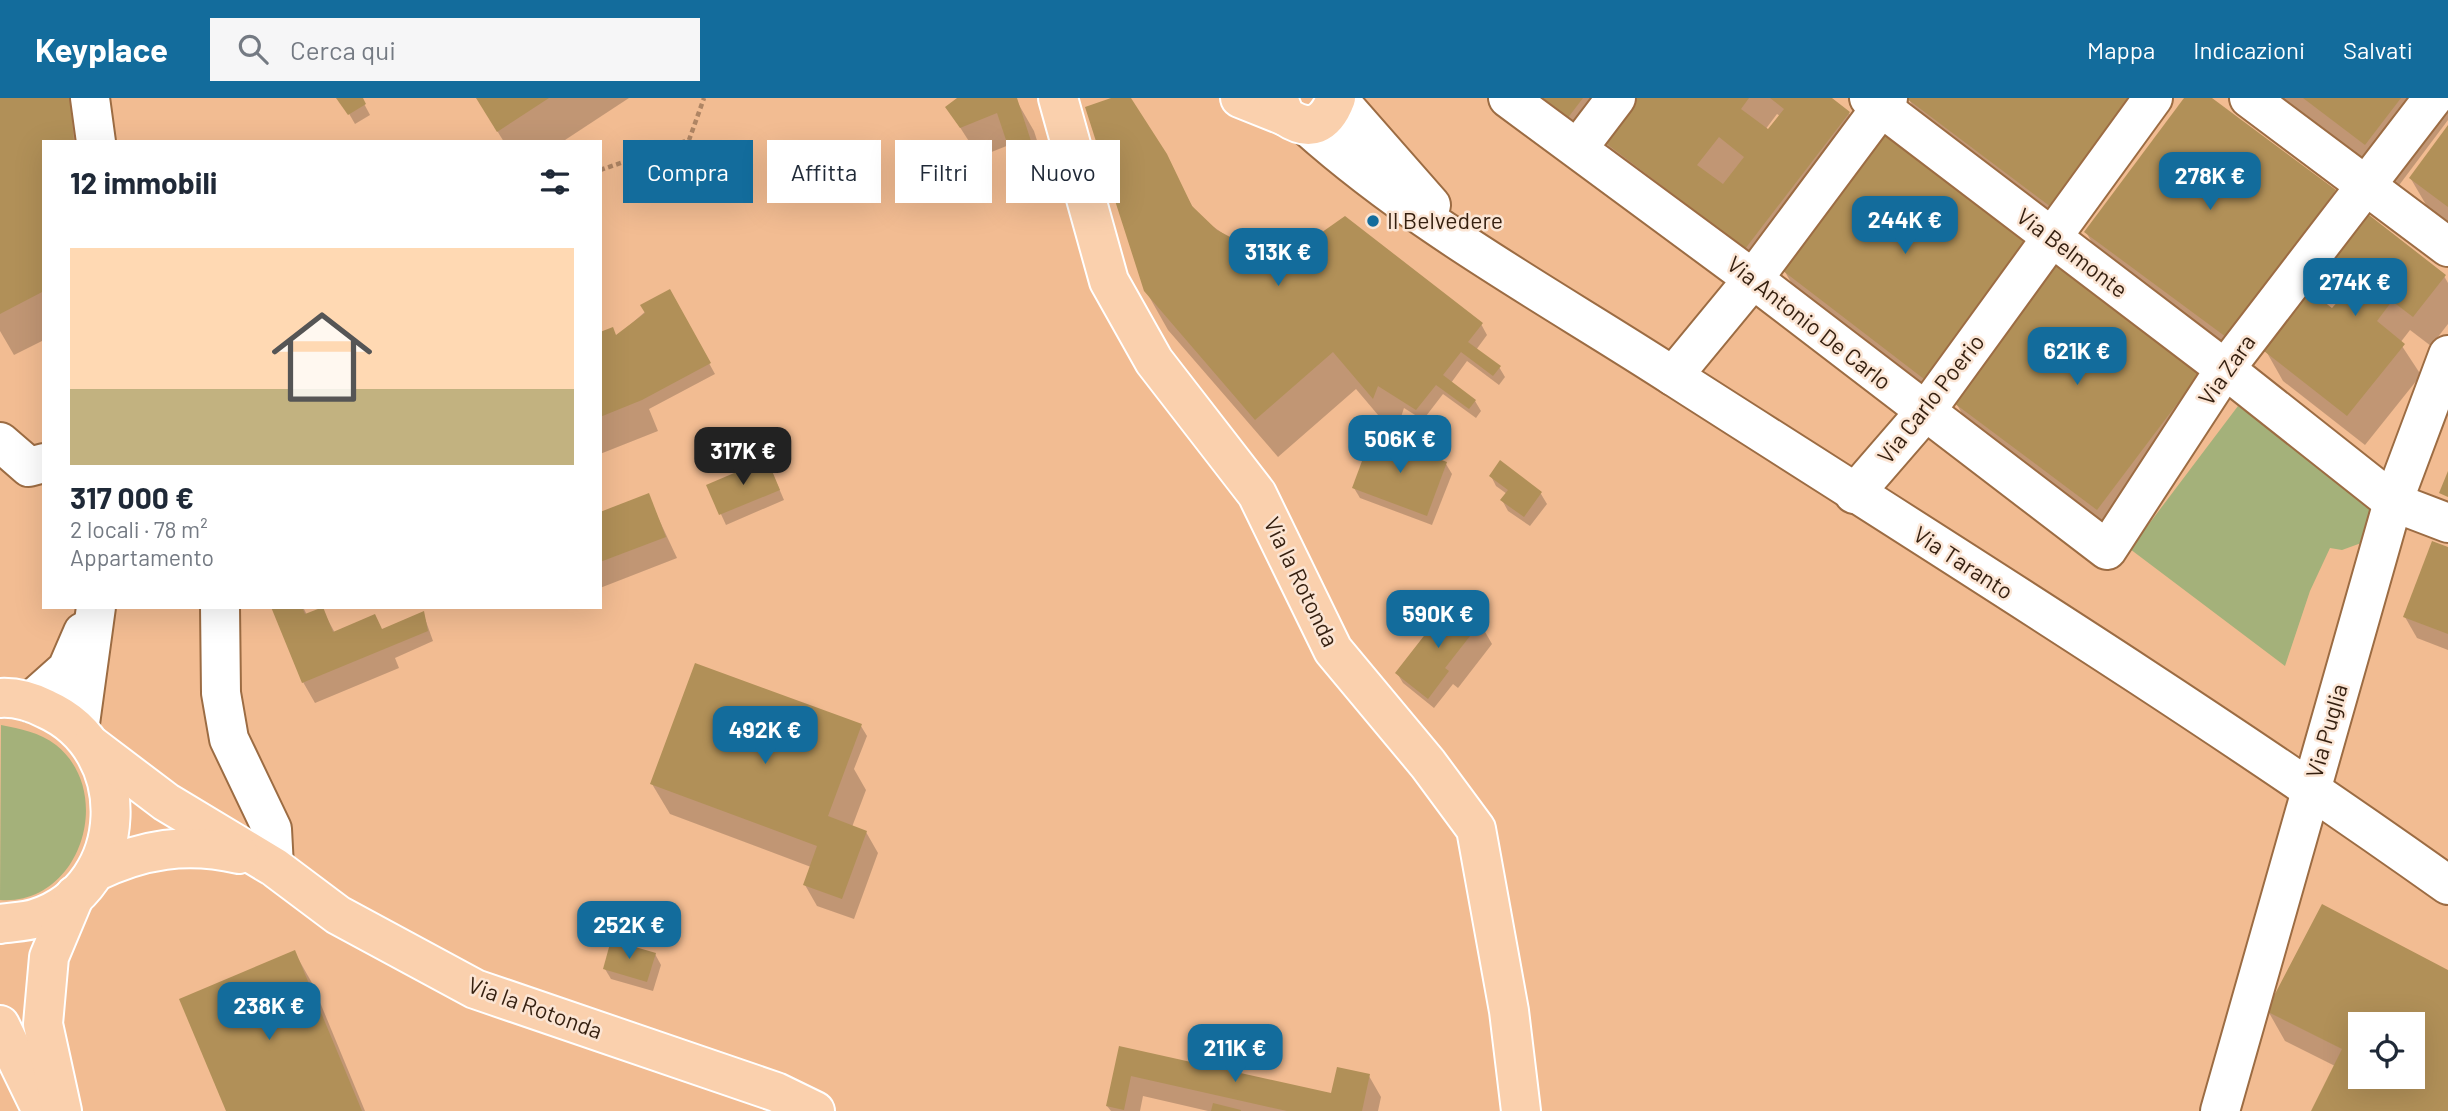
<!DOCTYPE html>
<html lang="it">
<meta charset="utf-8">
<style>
:root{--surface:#fff;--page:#f6f6f7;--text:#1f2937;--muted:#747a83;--accent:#136c9c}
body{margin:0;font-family:Barlow,sans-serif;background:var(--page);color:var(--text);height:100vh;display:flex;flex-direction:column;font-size:26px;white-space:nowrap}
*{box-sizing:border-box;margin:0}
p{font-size:23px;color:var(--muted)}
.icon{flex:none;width:38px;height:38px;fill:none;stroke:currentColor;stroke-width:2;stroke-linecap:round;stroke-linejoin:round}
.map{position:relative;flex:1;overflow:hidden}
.drawer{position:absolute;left:42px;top:42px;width:560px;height:469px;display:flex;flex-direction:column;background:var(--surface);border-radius:0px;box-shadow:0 7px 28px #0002}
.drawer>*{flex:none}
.hud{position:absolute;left:623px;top:42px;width:665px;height:63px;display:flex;gap:14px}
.fabs{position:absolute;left:2348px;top:914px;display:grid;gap:14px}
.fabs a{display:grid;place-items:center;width:77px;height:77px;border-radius:0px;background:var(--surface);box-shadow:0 7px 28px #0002;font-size:35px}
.price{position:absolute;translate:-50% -60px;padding:0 16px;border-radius:14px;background:var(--accent);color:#fff;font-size:23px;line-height:46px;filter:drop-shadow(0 2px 4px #0008)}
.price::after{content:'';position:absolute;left:50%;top:42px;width:21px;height:16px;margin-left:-10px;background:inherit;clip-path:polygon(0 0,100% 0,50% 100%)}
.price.on{background:#222;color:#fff}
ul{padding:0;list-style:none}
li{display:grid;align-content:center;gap:14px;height:371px;padding:0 28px}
li span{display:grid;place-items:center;height:217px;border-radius:0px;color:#555}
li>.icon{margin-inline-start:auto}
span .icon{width:126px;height:126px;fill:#fffc;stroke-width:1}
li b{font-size:30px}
h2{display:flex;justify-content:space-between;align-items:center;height:84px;padding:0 28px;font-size:30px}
.pill{padding:0 24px;border-radius:0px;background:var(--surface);box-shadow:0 7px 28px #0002;font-size:24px;line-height:63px}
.pill.on{background:var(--accent);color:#fff}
header{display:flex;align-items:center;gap:42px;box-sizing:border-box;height:98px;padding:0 35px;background:var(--accent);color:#fff}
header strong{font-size:33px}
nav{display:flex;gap:38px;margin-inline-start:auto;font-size:24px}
.search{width:490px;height:63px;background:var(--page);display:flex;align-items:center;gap:18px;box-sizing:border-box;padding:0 24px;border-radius:0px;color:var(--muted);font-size:26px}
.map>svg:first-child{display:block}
.green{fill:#a4b17a}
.shadow{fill:#0003;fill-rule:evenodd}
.building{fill:#b19058;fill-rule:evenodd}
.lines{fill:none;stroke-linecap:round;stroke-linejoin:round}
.minor-casing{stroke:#9c6c43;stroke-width:42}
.major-casing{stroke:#fff;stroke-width:42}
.path{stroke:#af8564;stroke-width:4.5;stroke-dasharray:5 3.5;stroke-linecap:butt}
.minor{stroke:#fff;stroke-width:38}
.major{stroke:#fad0ad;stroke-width:38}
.poi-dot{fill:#136c9c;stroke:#fbe5d4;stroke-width:2.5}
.labels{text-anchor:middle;stroke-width:5;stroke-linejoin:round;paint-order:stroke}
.poi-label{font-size:23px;fill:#341f0f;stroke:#fbe5d4;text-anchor:start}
.street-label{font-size:23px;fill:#341f0f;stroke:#fbe5d4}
</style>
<header>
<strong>Keyplace</strong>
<div class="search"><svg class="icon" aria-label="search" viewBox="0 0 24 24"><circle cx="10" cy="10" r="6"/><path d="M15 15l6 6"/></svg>Cerca qui</div>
<nav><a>Mappa</a><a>Indicazioni</a><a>Salvati</a></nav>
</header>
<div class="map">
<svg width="2448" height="1013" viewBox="0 0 2448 1013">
<rect width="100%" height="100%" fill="#f2bc92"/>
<g class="green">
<polygon points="2238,308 2377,411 2364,444 2342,452 2330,450 2310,493 2285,568 2130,451"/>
<path d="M1,627c20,4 38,7 55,20 60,48 24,161 -56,155z"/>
</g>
<g class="shadow">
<polygon points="0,0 87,0 91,44 44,44 44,242 14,257 0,233"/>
<polygon points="340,0 361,0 370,17 355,26"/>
<polygon points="477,0 629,0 562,44 504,44"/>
<polygon points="958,0 1015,0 1034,33 1048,77 1029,83 1009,47 979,59 947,9"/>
<polygon points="1117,0 1129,0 1198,118 1238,146 1481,226 1487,237 1476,252 1499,269 1505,279 1499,287 1467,263 1451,285 1475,303 1481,313 1476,320 1443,296 1423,322 1404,310 1395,337 1356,291 1278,359 1168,232 1146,193"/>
<polygon points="1526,0 1623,0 1585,50"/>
<path d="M1638,0h191l20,15 12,21 -98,144 -141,-107 -17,-30zM1777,16l3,2 -10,14h-5z"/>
<polygon points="1908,0 2161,0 2063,129 1921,22"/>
<polygon points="2186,0 2209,0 2334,94 2352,124 2244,268 2103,164 2086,134"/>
<polygon points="2268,0 2448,0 2448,22 2394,94"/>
<polygon points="2448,30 2448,136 2439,129 2411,81"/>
<polygon points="2369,119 2444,178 2448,185 2448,226 2431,248 2410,232 2400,245 2421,277 2365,347 2283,283 2266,253 2332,212 2345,198 2329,171"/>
<polygon points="2028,146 1942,310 1801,202 1784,172"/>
<polygon points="669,193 715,276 649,311 658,333 600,356 600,236 616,239"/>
<polygon points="2200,276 2115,441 1968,326 1956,305"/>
<polygon points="1500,365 1541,396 1547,406 1530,428 1508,413 1502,402 1507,396 1496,388 1491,378"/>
<polygon points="1446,366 1452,376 1432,427 1360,400 1354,390"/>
<polygon points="772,374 784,402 726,427 708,388"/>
<polygon points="648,398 677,460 600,490 600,416"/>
<polygon points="2448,451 2448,552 2417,540 2405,519"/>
<polygon points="273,509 303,509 307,517 322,511 335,535 383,533 423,515 433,543 395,560 399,570 315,605 303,584"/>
<polygon points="1480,525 1492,546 1458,590 1453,586 1434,610 1403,585 1397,575"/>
<polygon points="861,628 867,638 854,671 866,692 852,729 866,734 878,755 854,821 817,808 805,787 811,769 670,716 652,686"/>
<polygon points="295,855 312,885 365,1013 227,1013"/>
<polygon points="655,856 661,867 653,893 611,881 605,871"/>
<path d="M2448,874v139h-135l22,-45 -50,-25 -17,-30zM2361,926h52v52h-52z"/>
<polygon points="1120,950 1333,997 1369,978 1381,999 1378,1013 1208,1013 1143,998 1140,1013 1111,1013 1107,1008"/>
</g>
<g class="building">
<polygon points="0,0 70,0 74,44 44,44 44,193 0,216"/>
<polygon points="336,0 363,0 366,6 348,17"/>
<polygon points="476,0 549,0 497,34"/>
<polygon points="957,0 1017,0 1032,46 1010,54 997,15 960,30 945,9"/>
<polygon points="1111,0 1131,0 1167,56 1192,108 1217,132 1245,147 1272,150 1318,137 1345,118 1483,225 1468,244 1501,268 1493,278 1461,254 1443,277 1476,302 1469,311 1436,287 1416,312 1378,288 1373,301 1333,254 1255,322 1144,193 1085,9"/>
<polygon points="1540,0 1583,0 1567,21"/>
<path d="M1636,0h113l-8,11 27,20 16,-20 -14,-11h62l18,14 -105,137 -142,-108zM1719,39l25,20 -21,27 -26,-19z"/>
<polygon points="1906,0 2134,0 2051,109"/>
<polygon points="2184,0 2212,0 2336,92 2226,239 2084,134"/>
<polygon points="2303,0 2401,0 2365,47"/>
<polygon points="2448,27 2448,109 2409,80"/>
<polygon points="1887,35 2029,145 1924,281 1782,172"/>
<polygon points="2369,117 2446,177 2413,219 2392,203 2377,223 2405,246 2347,318 2264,253 2310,193 2332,210 2360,179 2349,170 2340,181 2327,171"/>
<polygon points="2057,167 2201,274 2097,412 1954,305"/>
<polygon points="670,191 711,265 642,302 600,319 600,234 613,229 616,237 645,215 640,207"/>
<polygon points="1372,336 1447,364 1427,418 1352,390"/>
<polygon points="767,361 780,392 719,417 706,387"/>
<polygon points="1500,362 1542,394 1524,419 1500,402 1508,392 1489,378"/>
<polygon points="2448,373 2448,399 2439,395"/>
<polygon points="649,395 666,439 600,464 600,414"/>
<polygon points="2432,443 2448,449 2448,536 2403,519"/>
<polygon points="1452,502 1481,524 1445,570 1449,573 1428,601 1395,575"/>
<polygon points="271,509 302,509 305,516 323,509 333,534 375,516 382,531 424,513 428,533 302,585"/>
<polygon points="695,565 862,626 828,718 867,733 842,801 803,787 817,748 650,686"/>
<path d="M2322,806l126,66v141h-137l31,-62 -76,-38zM2361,926h52v52h-52z"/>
<polygon points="611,842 656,855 647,884 603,871"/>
<polygon points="295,852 362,1013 226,1013 179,901"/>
<polygon points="1119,948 1331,995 1337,969 1370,976 1362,1013 1287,1013 1131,978 1124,1012 1106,1008"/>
<polygon points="1213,1005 1241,1012 1241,1013 1211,1013"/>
</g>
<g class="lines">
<defs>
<g id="minor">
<polyline points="90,0 96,44"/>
<polyline points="1337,0 1431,107"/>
<polyline points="1508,0 1753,181 2107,452 2225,271 2433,0"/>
<polyline points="1869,0 2225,271 2393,404 2448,425"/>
<polyline points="2249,0 2448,149"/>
<path d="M1307,28c112,100 244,171 369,252 259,166 522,329 772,507"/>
<polyline points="1578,50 1616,0"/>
<polyline points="1673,278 1753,181 1888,0"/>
<polyline points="0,344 29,369 44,365"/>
<polyline points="1854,396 1925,314 2153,0"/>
<polyline points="220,509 221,595 229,641 272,731 274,769"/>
<polyline points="30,604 67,571 83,534"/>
<polyline points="79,633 96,509"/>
<polyline points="2220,1013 2393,404 2448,257"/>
</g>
<g id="major">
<polyline points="1058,0 1109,183 1154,263 1257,396 1333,552 1428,666 1476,731 1509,913 1521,1013"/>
<polyline points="1240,0 1285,18"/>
<path d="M1278,0l7,18c25,17 41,9 51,-18"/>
<path d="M0,600c16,-1 32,4 46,11 90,40 85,178 -9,209 -11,4 -25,4 -37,6"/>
<polyline points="92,648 166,704 274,769 338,817 475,891 776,994 815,1013"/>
<path d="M95,774c47,-23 92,-30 144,-18"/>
<polyline points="0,927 42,1013"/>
<polyline points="62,1013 43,926 49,859 75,797"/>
</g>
</defs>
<use href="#minor" class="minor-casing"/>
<use href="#major" class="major-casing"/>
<polyline class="path" points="600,72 689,42 704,0"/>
<use href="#minor" class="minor"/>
<use href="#major" class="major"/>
</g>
<circle class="poi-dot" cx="1373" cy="123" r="7"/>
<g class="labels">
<g class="poi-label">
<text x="1387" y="131">Il Belvedere</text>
</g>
<g class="street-label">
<text transform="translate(2072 155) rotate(37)" y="8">Via Belmonte</text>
<text transform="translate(1809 225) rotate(38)" y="8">Via Antonio De Carlo</text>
<text transform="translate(2227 272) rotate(-55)" y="8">Via Zara</text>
<text transform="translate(1931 301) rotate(-52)" y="8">Via Carlo Poerio</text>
<text transform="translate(1963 465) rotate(33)" y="8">Via Taranto</text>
<text transform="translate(1301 484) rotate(64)" y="8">Via la Rotonda</text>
<text transform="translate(2327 633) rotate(-74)" y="8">Via Puglia</text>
<text transform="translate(535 910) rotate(20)" y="8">Via la Rotonda</text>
</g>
</g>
</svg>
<div class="fabs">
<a><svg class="icon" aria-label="locate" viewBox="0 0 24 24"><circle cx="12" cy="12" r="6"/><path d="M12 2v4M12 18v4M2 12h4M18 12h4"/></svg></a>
</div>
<b class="price" style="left:2210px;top:114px">278K €</b>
<b class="price" style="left:1905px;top:158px">244K €</b>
<b class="price" style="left:1278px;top:190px">313K €</b>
<b class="price" style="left:2355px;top:220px">274K €</b>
<b class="price" style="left:2077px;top:289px">621K €</b>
<b class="price" style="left:1400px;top:377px">506K €</b>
<b class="price on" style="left:743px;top:389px">317K €</b>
<b class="price" style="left:1438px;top:552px">590K €</b>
<b class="price" style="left:765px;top:668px">492K €</b>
<b class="price" style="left:629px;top:863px">252K €</b>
<b class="price" style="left:269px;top:944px">238K €</b>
<b class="price" style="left:1235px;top:986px">211K €</b>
<div class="hud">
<a class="pill on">Compra</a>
<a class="pill">Affitta</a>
<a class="pill">Filtri</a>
<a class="pill">Nuovo</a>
</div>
<section class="drawer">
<h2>12 immobili<svg class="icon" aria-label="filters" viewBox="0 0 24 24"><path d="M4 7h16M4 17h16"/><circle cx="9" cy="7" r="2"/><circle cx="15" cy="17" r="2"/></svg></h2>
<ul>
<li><span style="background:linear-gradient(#ffd9b3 65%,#c2b280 0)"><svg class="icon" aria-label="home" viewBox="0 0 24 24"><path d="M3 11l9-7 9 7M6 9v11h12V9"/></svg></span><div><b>317 000 €</b><p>2 locali · 78 m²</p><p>Appartamento</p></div></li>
</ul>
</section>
</div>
